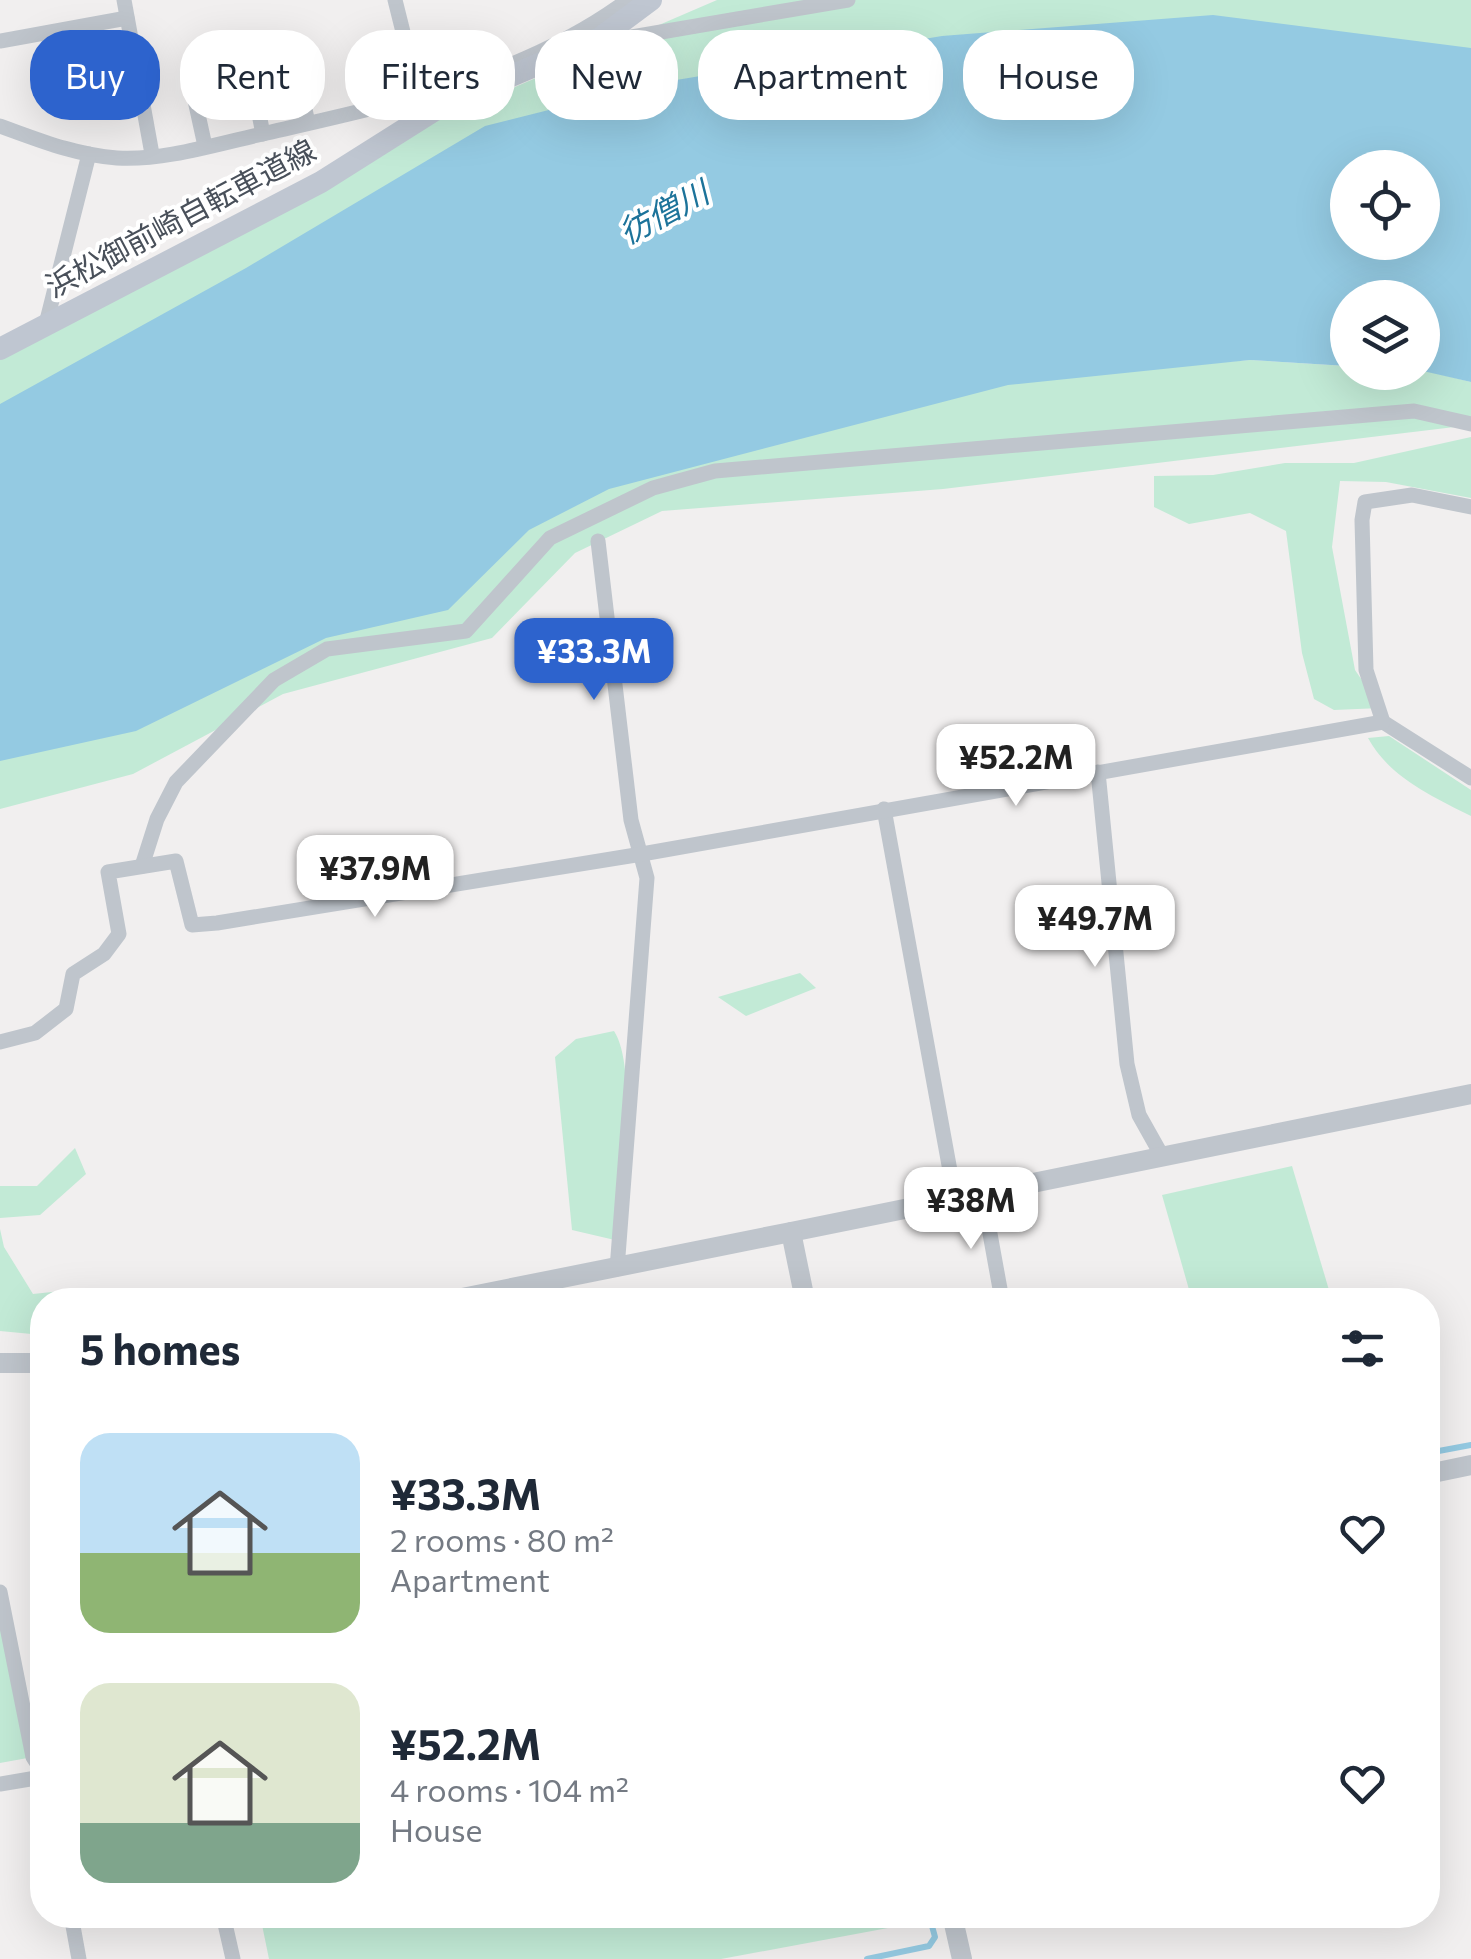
<!DOCTYPE html>
<meta charset="utf-8">
<style>
:root{--surface:#fff;--page:#f2f2f3;--text:#1f2937;--muted:#747a83;--accent:#2d63cd}
body{margin:0;font-family:Commissioner,"Noto Sans JP",sans-serif;background:var(--page);color:var(--text);height:100vh;display:flex;flex-direction:column;font-size:38px;white-space:nowrap}
*{box-sizing:border-box;margin:0}
p{font-size:32px;color:var(--muted)}
.icon{flex:none;width:55px;height:55px;fill:none;stroke:currentColor;stroke-width:2;stroke-linecap:round;stroke-linejoin:round}
.map{position:relative;flex:1;overflow:hidden}
.side{position:absolute;left:30px;top:1288px;width:1410px;height:640px;display:flex;flex-direction:column;background:var(--surface);border-radius:40px;box-shadow:0 10px 40px #0002}
.side>*{flex:none}
.guide{position:absolute;left:30px;top:30px;width:1412px;height:90px;display:flex;gap:20px}
.buttons{position:absolute;left:1330px;top:150px;display:grid;gap:20px}
.buttons a{display:grid;place-items:center;width:110px;height:110px;border-radius:50%;background:var(--surface);box-shadow:0 10px 40px #0002;font-size:50px}
.price{position:absolute;translate:-50% -85px;padding:0 22px;border-radius:20px;background:#fff;color:#222;font-size:32px;line-height:65px;filter:drop-shadow(0 2px 5px #0008)}
.price::after{content:'';position:absolute;left:50%;top:60px;width:30px;height:22px;margin-left:-15px;background:inherit;clip-path:polygon(0 0,100% 0,50% 100%)}
.price.selected{background:var(--accent);color:#fff}
ul{padding:0;list-style:none}
li{display:flex;align-items:center;gap:30px;height:250px;padding:0 50px}
li span{display:grid;place-items:center;flex:none;width:280px;height:200px;border-radius:30px;color:#555}
li>.icon{margin-inline-start:auto}
span .icon{width:120px;height:120px;fill:#fffc;stroke-width:1}
li b{font-size:42px}
h2{display:flex;justify-content:space-between;align-items:center;height:120px;padding:0 50px;font-size:42px}
.tag{padding:0 35px;border-radius:40px;background:var(--surface);box-shadow:0 10px 40px #0002;font-size:35px;line-height:90px}
.tag.selected{background:var(--accent);color:#fff}
.map>svg:first-child{display:block}
.green{fill:#c2ead6}
.water{fill:#94cae2;fill-rule:evenodd}
.lines{fill:none;stroke-linecap:round;stroke-linejoin:round}
.stream{stroke:#94cae2;stroke-width:6}
.minor{stroke:#bfc5cc;stroke-width:15}
.tertiary{stroke:#bfc5cc;stroke-width:20}
.secondary{stroke:#bfc6d1;stroke-width:22}
.labels{text-anchor:middle;stroke-width:8;stroke-linejoin:round;paint-order:stroke}
.street-label{font-size:30px;fill:#49505a;stroke:#fff}
.water-label{font-size:32px;font-style:italic;fill:#1c739a;stroke:#fff}
</style>
<div class="map">
<svg width="1471" height="1959" viewBox="0 0 1471 1959">
<rect width="100%" height="100%" fill="#f1efef"/>
<g class="green">
<polygon points="717,0 1471,0 1471,51 0,405 0,349 441,119"/>
<polygon points="1250,360 1347,366 1348,372 1427,371 1471,382 1471,425 943,489 662,511 575,553 492,638 283,694 133,774 0,809 0,758 544,510 731,446 1010,378"/>
<polygon points="1471,437 1471,498 1386,482 1340,481 1332,547 1355,670 1381,708 1334,710 1314,699 1302,653 1286,531 1250,513 1189,524 1154,507 1154,476 1213,475 1285,463 1354,463"/>
<path d="M1389,736l82,54v26c-38,-19 -82,-39 -103,-78z"/>
<polygon points="800,973 816,988 746,1016 718,997"/>
<path d="M614,1031c24,36 8,164 5,210l-47,-11 -17,-173 21,-18z"/>
<polygon points="75,1148 86,1174 40,1215 0,1218 0,1186 37,1186"/>
<polygon points="1292,1166 1332,1300 1192,1300 1162,1195"/>
<polygon points="0,1229 4,1247 33,1294 89,1288 107,1300 42,1300 42,1335 0,1331"/>
<polygon points="0,1596 33,1757 0,1763"/>
<polygon points="260,1915 902,1915 904,1925 721,1959 269,1959"/>
</g>
<path class="water" d="M1213,15l258,33v334l-48,-11 -1,-73h-74l-1,68 -97,-6 -242,25 -399,104 -80,41 -81,80 -122,28 -190,93 -136,30v-357l246,-136 239,-142 167,-42 290,-48zM1348,168h74v74h-74z"/>
<g class="lines">
<g class="stream">
<polyline points="1428,1453 1471,1445"/>
<polyline points="867,1959 929,1946 935,1937 929,1915"/>
</g>
<g class="minor">
<polyline points="124,0 152,154"/>
<polyline points="395,0 419,96"/>
<polyline points="600,38 626,38 848,0"/>
<polyline points="290,40 308,123"/>
<polyline points="0,41 127,18"/>
<polyline points="254,89 263,134"/>
<polyline points="194,96 205,146"/>
<path d="M0,126c39,14 75,29 117,32 48,3 103,-15 150,-25 125,-29 256,-55 361,-133"/>
<polyline points="46,324 89,154"/>
<polyline points="1471,507 1412,495 1365,502 1362,520 1366,670 1383,722 1471,778"/>
<polyline points="598,541 631,820 647,878 617,1269"/>
<polyline points="1098,772 1127,1064 1139,1115 1162,1156"/>
<polyline points="884,809 955,1198"/>
<polyline points="142,866 157,819 176,782 274,680 327,649 466,631 550,538 653,488 715,471 1414,411 1471,424"/>
<polyline points="0,1042 35,1033 66,1009 73,974 104,954 119,934 108,872 176,861 192,925 217,923 642,854 1383,722"/>
<polyline points="983,1195 1002,1300"/>
<polyline points="0,1592 33,1757 42,1771"/>
<polyline points="0,1784 42,1777"/>
<polyline points="71,1915 79,1959"/>
<polyline points="223,1915 233,1959"/>
</g>
<g class="tertiary">
<polyline points="791,1232 1471,1094"/>
<polyline points="452,1300 791,1232 805,1300"/>
<polyline points="0,1363 42,1363"/>
<polyline points="1428,1474 1471,1465"/>
<polyline points="952,1915 962,1959"/>
</g>
<polyline class="secondary" points="0,349 321,182 443,105 600,38 651,0"/>
</g>
<g class="labels">
<g class="street-label">
<text transform="translate(181 219) rotate(-28)" y="10">浜松御前崎自転車道線</text>
</g>
<g class="water-label">
<text transform="translate(664 213) rotate(-28)" y="11">彷僧川</text>
</g>
</g>
</svg>
<div class="buttons">
<a><svg class="icon" aria-label="locate" viewBox="0 0 24 24"><circle cx="12" cy="12" r="6"/><path d="M12 2v4M12 18v4M2 12h4M18 12h4"/></svg></a>
<a><svg class="icon" aria-label="layers" viewBox="0 0 24 24"><path d="M12 4l9 5-9 5-9-5zM3 14l9 5 9-5"/></svg></a>
</div>
<b class="price selected" style="left:594px;top:703px">¥33.3M</b>
<b class="price" style="left:1016px;top:809px">¥52.2M</b>
<b class="price" style="left:375px;top:920px">¥37.9M</b>
<b class="price" style="left:1095px;top:970px">¥49.7M</b>
<b class="price" style="left:971px;top:1252px">¥38M</b>
<div class="guide">
<a class="tag selected">Buy</a>
<a class="tag">Rent</a>
<a class="tag">Filters</a>
<a class="tag">New</a>
<a class="tag">Apartment</a>
<a class="tag">House</a>
</div>
<section class="side">
<h2>5 homes<svg class="icon" aria-label="filters" viewBox="0 0 24 24"><path d="M4 7h16M4 17h16"/><circle cx="9" cy="7" r="2"/><circle cx="15" cy="17" r="2"/></svg></h2>
<ul>
<li><span style="background:linear-gradient(#bfe0f5 60%,#8fb573 0)"><svg class="icon" aria-label="home" viewBox="0 0 24 24"><path d="M3 11l9-7 9 7M6 9v11h12V9"/></svg></span><div><b>¥33.3M</b><p>2 rooms · 80 m²</p><p>Apartment</p></div><svg class="icon" aria-label="heart" viewBox="0 0 24 24"><path d="M12 20l-8-8c-3-5 5-10 8-4 3-6 11-1 8 4z"/></svg></li>
<li><span style="background:linear-gradient(#dfe7d0 70%,#7fa58c 0)"><svg class="icon" aria-label="home" viewBox="0 0 24 24"><path d="M3 11l9-7 9 7M6 9v11h12V9"/></svg></span><div><b>¥52.2M</b><p>4 rooms · 104 m²</p><p>House</p></div><svg class="icon" aria-label="heart" viewBox="0 0 24 24"><path d="M12 20l-8-8c-3-5 5-10 8-4 3-6 11-1 8 4z"/></svg></li>
</ul>
</section>
</div>
